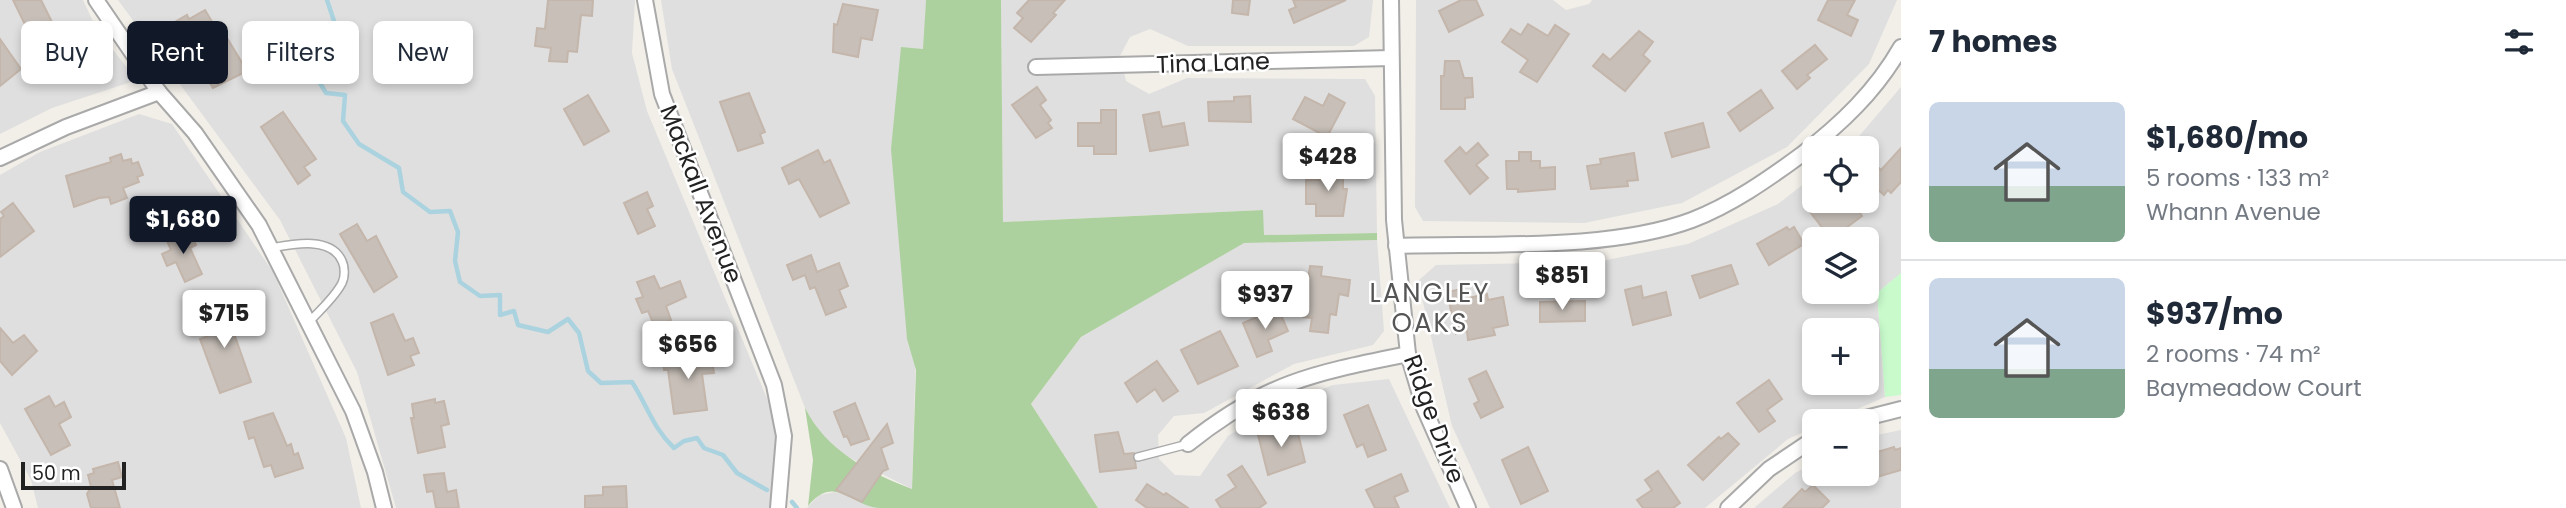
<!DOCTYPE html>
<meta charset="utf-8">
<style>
:root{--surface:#fff;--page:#f6f6f7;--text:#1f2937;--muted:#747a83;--line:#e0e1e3;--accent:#111827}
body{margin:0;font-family:Poppins,sans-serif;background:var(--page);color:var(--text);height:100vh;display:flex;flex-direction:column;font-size:26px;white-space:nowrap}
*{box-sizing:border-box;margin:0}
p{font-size:23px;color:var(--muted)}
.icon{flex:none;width:38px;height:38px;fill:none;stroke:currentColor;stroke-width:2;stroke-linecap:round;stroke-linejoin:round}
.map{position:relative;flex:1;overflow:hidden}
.drawer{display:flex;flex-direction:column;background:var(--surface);width:665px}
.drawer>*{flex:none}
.top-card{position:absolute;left:21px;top:21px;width:665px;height:63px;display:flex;gap:14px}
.fabs{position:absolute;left:1802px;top:136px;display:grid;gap:14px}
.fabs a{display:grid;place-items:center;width:77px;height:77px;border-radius:10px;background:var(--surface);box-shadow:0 4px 10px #0003;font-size:35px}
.scale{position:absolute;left:21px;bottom:18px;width:105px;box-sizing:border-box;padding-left:7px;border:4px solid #222;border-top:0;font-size:19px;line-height:24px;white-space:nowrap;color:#222;-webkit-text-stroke:5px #fff;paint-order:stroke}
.price{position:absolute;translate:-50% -60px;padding:0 16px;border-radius:7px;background:#fff;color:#222;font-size:23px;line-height:46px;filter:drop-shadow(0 2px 4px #0008)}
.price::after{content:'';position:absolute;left:50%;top:42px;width:21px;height:16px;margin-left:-10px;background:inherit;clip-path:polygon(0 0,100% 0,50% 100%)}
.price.current{background:var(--accent);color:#fff}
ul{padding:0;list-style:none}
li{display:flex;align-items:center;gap:21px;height:175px;padding:0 28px}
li+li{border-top:2px solid var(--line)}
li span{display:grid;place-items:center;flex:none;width:196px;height:140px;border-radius:10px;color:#555}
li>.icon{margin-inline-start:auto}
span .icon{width:84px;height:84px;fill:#fffc;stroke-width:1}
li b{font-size:30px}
h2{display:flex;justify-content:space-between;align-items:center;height:84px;padding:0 28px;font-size:30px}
.pill{padding:0 24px;border-radius:10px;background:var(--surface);box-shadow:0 4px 10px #0003;font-size:24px;line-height:63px}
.pill.current{background:var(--accent);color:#fff}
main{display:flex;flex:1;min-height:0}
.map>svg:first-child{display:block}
.residential{fill:#e0dfdf;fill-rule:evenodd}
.forest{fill:#add19e}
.park{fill:#c8facc}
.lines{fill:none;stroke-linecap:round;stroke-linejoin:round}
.stream{stroke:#aad3df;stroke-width:4.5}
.building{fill:#c7bfb8;stroke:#c4b6ab;stroke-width:2}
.lane-casing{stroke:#a9a9a9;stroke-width:10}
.street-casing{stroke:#a9a9a9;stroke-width:18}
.lane{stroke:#fff;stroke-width:7}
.street{stroke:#fff;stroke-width:14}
.labels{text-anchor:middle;stroke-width:5;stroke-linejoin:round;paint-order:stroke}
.street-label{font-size:24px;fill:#222;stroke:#fff}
.neighbourhood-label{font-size:26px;letter-spacing:2px;fill:#555;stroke:#fff}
</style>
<main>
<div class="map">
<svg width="1901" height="508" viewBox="0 0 1901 508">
<rect width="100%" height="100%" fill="#f2efe9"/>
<g class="residential">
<polygon points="0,0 83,0 97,30 137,80 52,108 0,134"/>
<polygon points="118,0 635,0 632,53 647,111 776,420 783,464 769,508 396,508 357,372 280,220"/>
<polygon points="661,0 926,0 912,489 844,455 825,439 807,413 672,69"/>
<polygon points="1001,0 1373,0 1369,37 1354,46 1188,46 1150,29 1130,37 1120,56 1126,81 1149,94 1187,78 1365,79 1375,96 1377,233 1263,235 1263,210 1003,222"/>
<polygon points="1416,0 1553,0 1566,10 1589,4 1592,0 1897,0 1869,64 1787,147 1682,203 1584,223 1423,221 1415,207"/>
<path d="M1901,87v186l-24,20 8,104 -58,25h-12v5l-27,12 -83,69h-215l-38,-82 -34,-145 18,-16 160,-3 92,-18 90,-40 37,-29v26h52v-52h-19zM1815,240h52v52h-52zM1815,331h52v52h-52z"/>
<polygon points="139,114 172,124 273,272 346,438 361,508 38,508 31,480 0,423 0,175 40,152"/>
<polygon points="1377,240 1384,331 1373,345 1294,364 1204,413 1174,416 1158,435 1159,459 1175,475 1200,476 1228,436 1275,407 1333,385 1389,379 1450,508 1098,508 1031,404 1081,337 1244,242"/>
<polygon points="1901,430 1901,508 1754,508 1795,473 1815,463 1815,474 1867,474 1867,437"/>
<polygon points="835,492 845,494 875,508 807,508 819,495"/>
</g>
<path class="forest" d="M926,0h75l2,222 260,-12 1,25 113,-2v7l-133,3 -163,94 -50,67 67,104c-72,0 -146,0 -219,0 -27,-2 -45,-35 -71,-2l5,-46 -8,-52c22,43 63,64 107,81l4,-119 -9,-31 -16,-190 10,-102 22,2z"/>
<polygon class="park" points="1901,273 1901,395 1885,397 1877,293"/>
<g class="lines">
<g class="stream">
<path d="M327,0l8,24 13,7v13l-29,21 -2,13 9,15 19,2 -2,26 16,23 40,24 4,24 27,20 20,-1 8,21 -3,29 5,21 20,14 20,-1v20l14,-4 4,14 30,7 20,-13 11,14 9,38 13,12 31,-1c16,25 21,46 42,66l10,-7 13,-3 7,10 19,7 14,18 30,17"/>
<polyline points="792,502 797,508"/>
</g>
</g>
<g class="building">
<polygon points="13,0 41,0 60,38 37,49"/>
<polygon points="548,0 593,0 592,16 581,15 577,52 568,51 567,62 549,61 551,48 535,46 537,28 545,29"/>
<polygon points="1029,0 1065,0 1053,13 1056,15 1031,42 1014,28 1023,18 1017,13"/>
<polygon points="1233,0 1250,0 1248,15 1232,13"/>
<polygon points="1293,0 1346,0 1294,23 1289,10 1296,7"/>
<polygon points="1461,0 1476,0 1483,15 1449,32 1439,11"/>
<polygon points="1828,0 1855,0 1847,15 1858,20 1851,36 1818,20"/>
<polygon points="843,4 878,10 872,40 861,38 858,57 833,52 834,24 837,25"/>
<polygon points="205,10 214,25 218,23 247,71 213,88 173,23 187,15 189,19"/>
<polygon points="1528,24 1548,36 1555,25 1569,34 1537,82 1520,72 1528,60 1502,42 1511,29 1521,35"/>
<polygon points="1639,31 1653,42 1643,55 1650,61 1625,91 1593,66 1603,54 1610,60"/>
<polygon points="0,39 21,69 0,86"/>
<polygon points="1815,45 1827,59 1807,75 1810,78 1797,89 1782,71"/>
<polygon points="1445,61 1459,61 1464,78 1472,78 1473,97 1465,98 1465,109 1441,109 1441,76 1444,76"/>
<polygon points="1037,87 1046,100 1040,105 1051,120 1048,123 1052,128 1036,138 1012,105"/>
<polygon points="1761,90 1773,108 1740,131 1728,113"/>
<polygon points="749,93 765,132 760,134 763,143 738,151 720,102"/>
<polygon points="1329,94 1345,103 1327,137 1293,119 1305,97 1323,106"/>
<polygon points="588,95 609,131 584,145 564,109"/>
<polygon points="1250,96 1251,122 1209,121 1208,102 1234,101 1234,97"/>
<polygon points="1101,110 1116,110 1116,154 1094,154 1094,146 1078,146 1078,123 1101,123"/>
<polygon points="283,112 316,159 304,167 310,175 298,184 261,127"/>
<polygon points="1159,112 1162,127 1184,123 1188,145 1150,151 1143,115"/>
<polygon points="1703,123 1709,147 1672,157 1665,133"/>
<polygon points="1478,143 1488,155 1476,165 1488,178 1470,194 1445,161 1460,147 1466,154"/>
<polygon points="1901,148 1901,182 1891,193 1888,190 1884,195 1867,180 1867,157 1881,170"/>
<polygon points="818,150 824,163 830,160 849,203 820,217 799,179 789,184 782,168"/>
<polygon points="1519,152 1531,152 1531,161 1540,161 1540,168 1555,167 1555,189 1518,192 1518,189 1507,189 1506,161 1519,161"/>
<polygon points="1634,153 1638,180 1627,181 1628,186 1591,189 1587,166 1601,164 1600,159"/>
<polygon points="121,154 123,161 131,159 132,164 138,162 143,175 137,177 139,182 123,188 127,198 111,204 109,197 99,198 74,207 66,176 111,162 110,158"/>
<polygon points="1322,167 1343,167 1343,189 1347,189 1343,216 1316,216 1316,204 1306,204 1306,180 1322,180"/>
<polygon points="647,192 653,206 647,209 655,226 638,234 624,203"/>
<polygon points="1816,201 1852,201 1862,216 1831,239 1807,208"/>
<polygon points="13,203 34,231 0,257 0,219 4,216 1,212"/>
<polygon points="357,224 367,241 376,236 397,277 374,292 340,234"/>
<polygon points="1787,227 1789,230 1794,227 1804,244 1769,265 1757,244"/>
<polygon points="189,231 196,245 190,248 202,274 185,282 176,262 167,266 162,254 171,250 167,241"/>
<polygon points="811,255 817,272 839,263 848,286 839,290 846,307 826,315 815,287 810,289 805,275 793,280 787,265"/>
<polygon points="1731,265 1738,284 1700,298 1692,276"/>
<polygon points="1310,266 1322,267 1321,276 1350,280 1348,296 1339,294 1336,315 1330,314 1328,333 1310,331 1312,318 1303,317"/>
<polygon points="654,276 660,289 680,281 686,297 666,306 671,320 655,327 648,311 642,313 636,299 643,297 637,282"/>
<polygon points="1641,286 1643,298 1666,292 1671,315 1633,325 1625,290"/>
<polygon points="1462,289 1464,299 1487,294 1488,300 1503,297 1508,325 1493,328 1495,335 1468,340 1467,331 1456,334 1447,292"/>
<polygon points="1585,301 1585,321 1540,322 1540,302"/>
<polygon points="223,302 251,382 220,393 200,339 211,335 202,309"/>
<polygon points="1278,308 1288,331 1268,340 1272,351 1257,357 1243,323"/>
<polygon points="393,314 405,341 413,338 419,353 410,356 414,365 388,375 371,323"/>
<polygon points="0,328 13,343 24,335 37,351 12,375 0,361"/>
<polygon points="1220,331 1238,366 1198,384 1181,350"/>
<polygon points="682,354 682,358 711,354 714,373 702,374 707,410 674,414 668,370 664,370 662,356"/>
<polygon points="1157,361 1178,391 1163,401 1155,389 1137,402 1125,383"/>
<polygon points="1486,371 1503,407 1481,418 1474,404 1479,401 1469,379"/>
<polygon points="1769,380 1782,399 1767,410 1775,421 1759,432 1737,403"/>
<polygon points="49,396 55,407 64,402 71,417 59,424 70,445 51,455 25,409"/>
<polygon points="435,399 435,403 444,401 449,424 441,426 445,447 418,453 411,418 414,418 412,404"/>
<polygon points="855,403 869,439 851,445 847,436 844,437 834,412"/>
<polygon points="1368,405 1386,450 1368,457 1363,444 1357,447 1344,415"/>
<polygon points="273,413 287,446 291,444 294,455 298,453 303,468 275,477 271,465 264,467 254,437 249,439 244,422"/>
<polygon points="887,424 893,443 881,448 888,469 883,471 862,502 836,490"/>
<polygon points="1296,425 1305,462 1268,475 1258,435"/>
<polygon points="1118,432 1124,454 1134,453 1136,468 1100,472 1095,435"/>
<polygon points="1728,433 1739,444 1703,480 1688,465 1719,437 1721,439"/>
<polygon points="1528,447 1548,491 1521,504 1502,460"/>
<polygon points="1894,447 1895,450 1901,448 1901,470 1867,480 1867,455"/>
<polygon points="118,462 122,477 112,480 120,508 91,508 87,494 91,487 88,475 94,473 93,469"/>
<polygon points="1242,466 1266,503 1259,508 1221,508 1216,500 1236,487 1228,475"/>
<polygon points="1658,471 1680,503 1673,508 1643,508 1637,500 1652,490 1645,480"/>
<polygon points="444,473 447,492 456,490 459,508 436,508 433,491 427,492 424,475"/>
<polygon points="1401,474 1408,491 1394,497 1399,508 1375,508 1366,490"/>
<polygon points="1147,484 1164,495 1166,493 1188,508 1147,508 1136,500"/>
<polygon points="1813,485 1829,501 1822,508 1783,508 1802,489 1805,492"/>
<polygon points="626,486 627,508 585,508 585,496 603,495 603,487"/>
</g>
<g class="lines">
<defs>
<g id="lane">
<path d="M271,248c22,-4 60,-12 71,13 3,6 3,16 0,22 -7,14 -21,26 -32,38"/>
<polyline points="1138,457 1188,444"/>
</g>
<g id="street">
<polyline points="96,0 159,92 195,133 259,225 353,411 375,472 384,508"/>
<polyline points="645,0 662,94 774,385 784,436 778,508"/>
<polyline points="1391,0 1394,220 1408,354 1424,408 1468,508"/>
<polyline points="1036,67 1391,58"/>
<polyline points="0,158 66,127 159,92"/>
<path d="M1396,246c90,-3 213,5 296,-26 39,-15 75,-40 109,-65 40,-31 75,-64 100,-108"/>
<polyline points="1850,422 1901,409"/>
<path d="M1188,444c77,-62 126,-71 220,-90"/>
<polyline points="0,469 14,508"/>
<polyline points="1728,508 1769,469 1815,438"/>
</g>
</defs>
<use href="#lane" class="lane-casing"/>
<use href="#street" class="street-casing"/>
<use href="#lane" class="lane"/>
<use href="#street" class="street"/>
</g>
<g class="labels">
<g class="street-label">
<text transform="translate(1213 63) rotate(-2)" y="8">Tina Lane</text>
<text transform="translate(701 194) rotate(69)" y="8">Mackall Avenue</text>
<text transform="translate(1434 419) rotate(70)" y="8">Ridge Drive</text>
</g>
<g class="neighbourhood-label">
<text x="1430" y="302">LANGLEY<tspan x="1430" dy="30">OAKS</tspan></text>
</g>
</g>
</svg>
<div class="fabs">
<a><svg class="icon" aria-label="locate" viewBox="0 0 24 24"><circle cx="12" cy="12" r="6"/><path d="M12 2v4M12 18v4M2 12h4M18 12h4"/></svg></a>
<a><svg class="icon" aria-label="layers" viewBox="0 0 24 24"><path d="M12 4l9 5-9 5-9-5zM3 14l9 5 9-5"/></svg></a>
<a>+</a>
<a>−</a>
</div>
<div class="scale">50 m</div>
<b class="price" style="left:1328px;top:193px">$428</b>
<b class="price current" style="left:183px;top:256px">$1,680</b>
<b class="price" style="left:1562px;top:312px">$851</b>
<b class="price" style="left:1265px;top:331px">$937</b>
<b class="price" style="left:224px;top:350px">$715</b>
<b class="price" style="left:688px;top:381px">$656</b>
<b class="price" style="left:1281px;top:449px">$638</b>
<div class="top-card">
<a class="pill">Buy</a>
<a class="pill current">Rent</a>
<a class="pill">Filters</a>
<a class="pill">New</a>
</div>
</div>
<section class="drawer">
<h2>7 homes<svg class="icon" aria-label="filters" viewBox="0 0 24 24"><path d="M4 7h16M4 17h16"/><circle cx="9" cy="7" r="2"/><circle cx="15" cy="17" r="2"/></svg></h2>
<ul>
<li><span style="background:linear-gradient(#c9d6e8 60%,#7fa58c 0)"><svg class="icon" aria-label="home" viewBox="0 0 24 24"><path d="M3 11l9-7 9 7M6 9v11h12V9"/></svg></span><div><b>$1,680/mo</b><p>5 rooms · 133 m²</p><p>Whann Avenue</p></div></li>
<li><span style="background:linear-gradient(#c9d6e8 65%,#7fa58c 0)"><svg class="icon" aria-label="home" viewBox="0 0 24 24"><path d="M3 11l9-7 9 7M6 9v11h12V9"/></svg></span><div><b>$937/mo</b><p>2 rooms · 74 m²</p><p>Baymeadow Court</p></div></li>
</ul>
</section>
</main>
